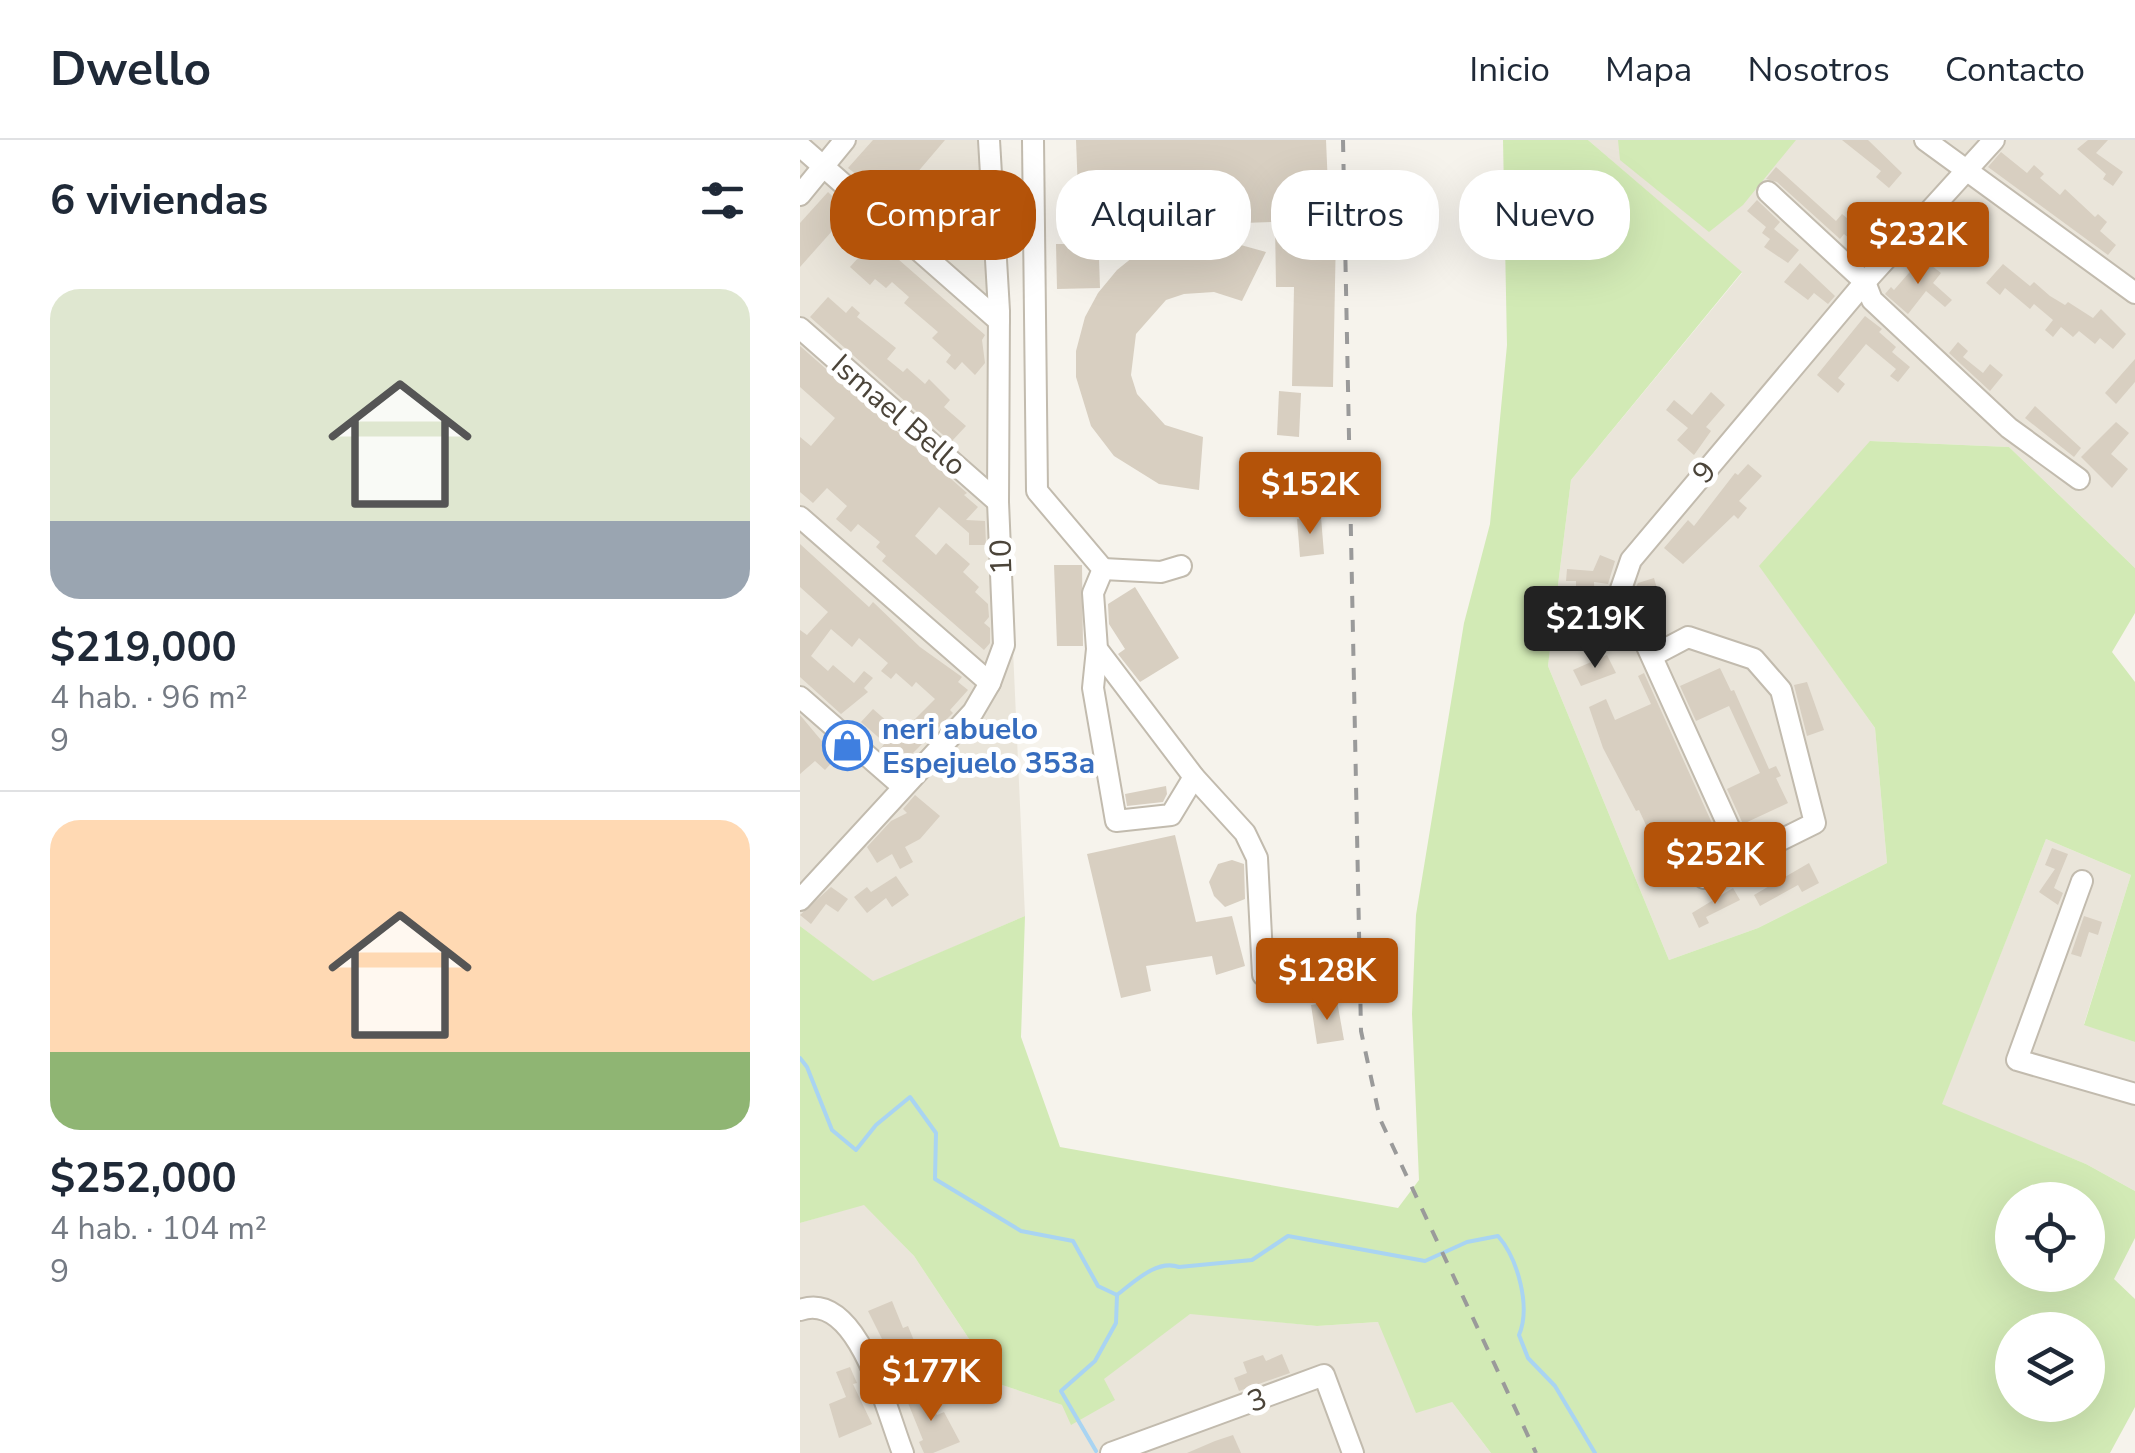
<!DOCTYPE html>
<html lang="es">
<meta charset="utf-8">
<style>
:root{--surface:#fff;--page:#f6f6f7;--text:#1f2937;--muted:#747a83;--line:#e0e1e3;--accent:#b45309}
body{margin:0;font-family:"Nunito Sans",sans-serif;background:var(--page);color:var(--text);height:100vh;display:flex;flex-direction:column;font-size:38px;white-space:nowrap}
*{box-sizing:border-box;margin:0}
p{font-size:32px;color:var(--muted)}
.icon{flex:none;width:55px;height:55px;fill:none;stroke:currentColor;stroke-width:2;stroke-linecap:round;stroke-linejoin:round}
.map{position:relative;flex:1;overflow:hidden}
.drawer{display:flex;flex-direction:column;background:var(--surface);width:800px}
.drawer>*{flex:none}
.hud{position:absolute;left:30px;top:30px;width:950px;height:90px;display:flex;gap:20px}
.buttons{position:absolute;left:1195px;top:1042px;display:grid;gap:20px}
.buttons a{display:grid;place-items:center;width:110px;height:110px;border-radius:50%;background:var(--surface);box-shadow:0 10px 40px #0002;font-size:50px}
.price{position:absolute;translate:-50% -85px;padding:0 22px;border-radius:10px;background:var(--accent);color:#fff;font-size:32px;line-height:65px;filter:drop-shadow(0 2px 5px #0008)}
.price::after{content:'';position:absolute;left:50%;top:60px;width:30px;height:22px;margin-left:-15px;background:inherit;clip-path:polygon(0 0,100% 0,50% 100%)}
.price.active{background:#222;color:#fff}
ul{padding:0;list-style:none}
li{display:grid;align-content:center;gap:20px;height:530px;padding:0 50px}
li+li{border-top:2px solid var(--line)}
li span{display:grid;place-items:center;height:310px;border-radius:30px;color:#555}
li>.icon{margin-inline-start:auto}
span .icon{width:180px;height:180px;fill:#fffc;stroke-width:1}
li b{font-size:42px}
h2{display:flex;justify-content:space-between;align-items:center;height:120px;padding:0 50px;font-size:42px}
.pill{padding:0 35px;border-radius:40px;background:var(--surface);box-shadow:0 10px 40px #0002;font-size:35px;line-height:90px}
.pill.active{background:var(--accent);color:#fff}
header{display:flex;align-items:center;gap:60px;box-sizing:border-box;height:140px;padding:0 50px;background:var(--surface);border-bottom:2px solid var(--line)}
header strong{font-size:48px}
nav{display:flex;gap:55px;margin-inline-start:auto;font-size:35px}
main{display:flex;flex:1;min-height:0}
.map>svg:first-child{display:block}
.residential{fill:#eae5da}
.green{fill:#d2eab5;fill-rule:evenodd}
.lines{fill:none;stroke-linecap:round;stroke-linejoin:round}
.stream{stroke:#a9d4f2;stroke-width:4}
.building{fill:#d8cfc1}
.minor-casing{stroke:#c2bbae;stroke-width:24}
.minor{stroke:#fff;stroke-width:20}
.rail{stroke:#9a9a9a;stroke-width:4;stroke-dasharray:12 12;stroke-linecap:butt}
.labels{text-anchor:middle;stroke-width:10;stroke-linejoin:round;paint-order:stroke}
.street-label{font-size:30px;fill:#4b4439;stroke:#fff}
.shop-label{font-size:30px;font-weight:bold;fill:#366cbe;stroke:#fff;text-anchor:start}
</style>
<header>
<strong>Dwello</strong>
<nav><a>Inicio</a><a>Mapa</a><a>Nosotros</a><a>Contacto</a></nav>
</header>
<main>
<section class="drawer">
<h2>6 viviendas<svg class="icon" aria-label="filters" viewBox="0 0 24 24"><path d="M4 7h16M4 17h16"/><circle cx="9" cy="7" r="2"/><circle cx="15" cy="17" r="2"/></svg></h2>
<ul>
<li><span style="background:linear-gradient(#dfe7d0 75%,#9aa5b1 0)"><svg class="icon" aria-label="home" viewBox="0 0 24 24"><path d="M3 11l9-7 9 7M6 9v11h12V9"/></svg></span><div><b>$219,000</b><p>4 hab. · 96 m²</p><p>9</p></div></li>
<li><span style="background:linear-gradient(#ffd9b3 75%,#8fb573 0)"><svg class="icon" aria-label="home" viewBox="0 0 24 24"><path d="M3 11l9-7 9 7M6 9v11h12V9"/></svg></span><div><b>$252,000</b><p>4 hab. · 104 m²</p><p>9</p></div></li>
</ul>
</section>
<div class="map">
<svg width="1335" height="1313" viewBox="0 0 1335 1313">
<rect width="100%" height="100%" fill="#f6f3ec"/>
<g class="residential">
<polygon points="0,0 190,0 225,776 73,842 0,786"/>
<polygon points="788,0 1335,0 1335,428 1209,307 1071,301 960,426 1075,588 1087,723 958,788 869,820 748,526 771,340 942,133"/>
<polygon points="1246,699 1331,735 1284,884 1335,902 1335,1051 1286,1024 1141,965"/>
<polygon points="64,1064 114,1116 199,1244 262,1265 314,1260 303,1239 390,1173 517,1186 578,1182 652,1262 691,1313 0,1313 0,1083"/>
</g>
<g class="green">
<path d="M703,0h85l154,132 -171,208 -23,186 121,294 89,-32 129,-65 -12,-135 -116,-162 111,-125 139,6 126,121v45l-23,39 23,30v360l-51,-17 47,-150 -85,-36 -104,265 144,60 49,27v47l-21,41 21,20v108l-25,46h-619l-39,-51 -36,11 -38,-91 -61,4 -127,-12 -86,65 11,21 -44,25 -9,-20 -63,-21 -85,-128 -50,-51 -64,18v-297l73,55 152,-65 -4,121 39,110 338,61 21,-28 -7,-166 4,-99 48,-292 26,-99 17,-179zM1212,1060h76v75h-76zM1212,1190h76v75h-76z"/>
<polygon points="818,0 996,0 943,65 909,92 820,20"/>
</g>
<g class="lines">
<g class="stream">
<polyline points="0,918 7,927 32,990 56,1010 76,985 110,957 136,993 135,1039 221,1091 273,1101 298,1146 317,1155"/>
<path d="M317,1155c17,-13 40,-36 62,-28l73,-7 36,-24 137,25 42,-19 31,-6c20,23 33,71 21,99l9,23 27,28 40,67"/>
<polyline points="296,1311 261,1251 295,1221 316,1183 317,1155"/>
</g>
</g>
<g class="building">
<polygon points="73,0 145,0 116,34 168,89 176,79 180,83 181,94 160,117 108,69 105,72 48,28"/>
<polygon points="276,0 526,0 530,93 536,93 533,247 492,246 494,147 476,147 475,82 298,88 300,148 257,149 256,104 280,104"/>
<polygon points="1042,0 1068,0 1102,33 1089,48 1076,37 1081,31"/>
<polygon points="1288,0 1308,0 1296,13 1323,32 1313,46 1303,39 1306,34 1277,9"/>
<polygon points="1201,12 1227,33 1234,25 1244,34 1240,38 1260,55 1265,49 1295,77 1298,74 1307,82 1300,91 1316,105 1308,115 1188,27"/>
<polygon points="976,27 1036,81 1042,74 1058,87 1063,82 1075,92 1087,79 1096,87 1070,116 1044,94 1040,99 977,42 966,39"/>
<polygon points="28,52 49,72 0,127 0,83"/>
<polygon points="957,60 980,82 974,89 999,110 988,123 964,107 970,99 962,93 966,87 947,71"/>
<polygon points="387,90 466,112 442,161 414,152 384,154 366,160 336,194 331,235 337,254 365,285 403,297 399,350 359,344 314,316 291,286 276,237 276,211 285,177 298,153 317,130 338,113"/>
<polygon points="75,99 185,195 182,200 185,223 175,235 162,222 155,230 146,222 151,215 132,198 138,192 104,163 109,157 92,142 86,148 75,139 70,145 50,127"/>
<polygon points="1122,118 1141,133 1133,143 1152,160 1145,167 1126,151 1108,174 1085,154 1091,147 1094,150"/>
<polygon points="1000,123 1035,156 1028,164 1014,153 1008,160 984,142"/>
<polygon points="1203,124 1230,146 1234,142 1250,156 1265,165 1268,162 1293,178 1301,169 1326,194 1313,209 1300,198 1295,204 1279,191 1273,197 1261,187 1253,197 1245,190 1253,180 1234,164 1230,169 1205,148 1200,155 1186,143"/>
<polygon points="28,157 46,173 52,166 60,173 57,177 96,208 87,219 103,232 107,228 125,244 129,239 150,260 144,267 166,286 151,302 10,177"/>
<polygon points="1065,176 1082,189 1079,192 1096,207 1092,212 1110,227 1098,242 1090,236 1096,229 1066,204 1038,238 1045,244 1038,253 1017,235"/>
<polygon points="1158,202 1168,211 1163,217 1183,233 1190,224 1203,235 1190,251 1149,213"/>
<polygon points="0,206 167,353 164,355 178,367 166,380 185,381 186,405 169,405 169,393 139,367 115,396 136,415 146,403 170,424 163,432 179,447 175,452 188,464 189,477 184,483 190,488 190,503 184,510 82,421 86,416 76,407 80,402 58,384 51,392 36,379 47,366 27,348 13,363 0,352 0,297 11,306 35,278 0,247"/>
<polygon points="1335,219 1335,242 1316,264 1305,253"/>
<polygon points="479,251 501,253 499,297 477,295"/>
<polygon points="911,252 925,265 906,287 911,291 894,315 877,300 888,288 866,270 874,260 892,275"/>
<polygon points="1235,266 1281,308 1274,317 1225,278"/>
<polygon points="1316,282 1329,293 1311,314 1328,329 1312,348 1281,317"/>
<polygon points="948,324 962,336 939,361 947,368 938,379 934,375 883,424 864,408 888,380 894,386 935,333 938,335"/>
<polygon points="521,377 524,414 500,417 497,379"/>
<polygon points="0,404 69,467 73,462 120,507 162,537 158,542 168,550 150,570 153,573 100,626 80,609 85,603 61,582 73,569 97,590 103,583 107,587 135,559 116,542 112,547 96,533 91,539 81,531 88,523 59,498 52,507 31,489 11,516 28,531 33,525 54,543 64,531 73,538 64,548 68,552 41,574 0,537 0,490 7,495 28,472 0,447"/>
<polygon points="800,415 815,421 808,444 794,442 795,473 809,470 812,483 795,487 795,497 791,498 783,467 776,467 776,441 766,441 767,429 793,431"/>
<polygon points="254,425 282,425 283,506 257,506"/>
<polygon points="854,438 866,481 853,486 836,447 838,443"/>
<polygon points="335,447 379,518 340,542 318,514 325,509 309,484 308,464"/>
<polygon points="807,515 816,533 781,546 773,530"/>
<polygon points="920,528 931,551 934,550 969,629 976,626 981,636 976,638 988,663 943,684 927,649 960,633 929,566 896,581 880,546"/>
<polygon points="844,533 925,712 897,726 887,739 865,689 851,696 839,670 836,671 803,608 789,567 806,559 815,580 851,564 838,536"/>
<polygon points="1007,542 1024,590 1007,596 994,545"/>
<polygon points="0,575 36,618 25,630 15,621 0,634"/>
<polygon points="366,646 367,654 363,662 327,666 325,654"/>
<polygon points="115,655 140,676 120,699 105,707 113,722 100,729 92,714 77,723 67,707 91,681 107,673 103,669"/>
<polygon points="375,695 396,782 432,776 445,826 416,835 412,816 346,826 351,851 321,858 287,714"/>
<polygon points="1252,708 1268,714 1254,748 1263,753 1258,765 1239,752 1255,729 1245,725"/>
<polygon points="432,720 444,724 445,759 425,767 414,756 409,742 418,724"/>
<polygon points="1009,723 1019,743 1002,752 998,745 960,766 954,755"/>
<polygon points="96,736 109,755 92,767 86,758 67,773 54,757 67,747 71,752"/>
<polygon points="31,747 48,759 38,772 26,764 11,784 0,775"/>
<polygon points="933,748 940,760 906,777 909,783 899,788 892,773"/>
<polygon points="1284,776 1302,782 1298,795 1289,792 1281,817 1271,814"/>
<polygon points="537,861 544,900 517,904 511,865"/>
<polygon points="92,1161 103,1188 108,1186 115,1203 89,1213 68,1171"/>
<polygon points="482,1214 490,1233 439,1251 434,1238 447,1233 443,1222 463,1215 466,1221"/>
<polygon points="50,1227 57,1243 53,1244 72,1284 39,1298 29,1264 46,1257 36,1232"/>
<polygon points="126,1250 137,1275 144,1272 160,1302 133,1313 124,1313 119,1302 123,1300 106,1258"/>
<polygon points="433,1295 441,1313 387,1313 415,1301"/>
</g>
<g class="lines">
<defs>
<g id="minor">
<polyline points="233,0 237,351 303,429 293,453 297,509 394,637 445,693 457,718 463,835"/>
<polyline points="1125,0 1335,153"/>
<polyline points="0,6 199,181"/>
<polyline points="968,52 1065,142 1072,160 1209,288 1279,339"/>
<polyline points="0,55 45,0"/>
<polyline points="0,188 198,362"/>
<polyline points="0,377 190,543"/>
<polyline points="303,429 361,432 381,426"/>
<polyline points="297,509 293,548 316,681 371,675 394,637"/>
<polyline points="852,516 888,497 954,519 981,550 1015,683 904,738"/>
<polyline points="0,557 102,646"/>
<polyline points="943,718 821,449 831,420 1065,142 1194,0"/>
<polyline points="1282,741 1217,920 1335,954"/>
<polyline points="0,760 173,572 190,543 204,505 198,362 199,171 189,0"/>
<path d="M0,1170c58,-21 87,103 103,143"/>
<polyline points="311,1313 524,1235 553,1313"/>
</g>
</defs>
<use href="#minor" class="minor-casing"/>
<use href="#minor" class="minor"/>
<polyline class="rail" points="543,0 561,891 580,979 736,1313"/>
</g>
<defs>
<symbol id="shop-ring" viewBox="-11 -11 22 22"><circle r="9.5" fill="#fff" stroke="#3f7fe0" stroke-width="1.5"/><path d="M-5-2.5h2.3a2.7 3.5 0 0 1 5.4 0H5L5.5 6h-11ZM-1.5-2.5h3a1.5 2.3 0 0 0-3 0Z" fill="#3f7fe0"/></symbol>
</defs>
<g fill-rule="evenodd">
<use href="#shop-ring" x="20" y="578" width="55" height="55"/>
</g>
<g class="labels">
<g class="street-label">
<text transform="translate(99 275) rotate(41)" y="10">Ismael Bello</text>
<text transform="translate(904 332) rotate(-50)" y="10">9</text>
<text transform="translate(201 417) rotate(-92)" y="10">10</text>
<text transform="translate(457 1260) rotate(-20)" y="10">3</text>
</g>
<g class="shop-label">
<text x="82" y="599">neri abuelo<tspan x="82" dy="34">Espejuelo 353a</tspan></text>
</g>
</g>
</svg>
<div class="buttons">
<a><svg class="icon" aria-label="locate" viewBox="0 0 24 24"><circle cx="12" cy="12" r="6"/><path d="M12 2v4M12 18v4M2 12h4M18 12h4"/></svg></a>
<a><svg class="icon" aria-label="layers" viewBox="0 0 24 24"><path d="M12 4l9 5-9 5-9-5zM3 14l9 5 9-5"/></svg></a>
</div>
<b class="price" style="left:1118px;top:147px">$232K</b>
<b class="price" style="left:510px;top:397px">$152K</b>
<b class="price active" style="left:795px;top:531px">$219K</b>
<b class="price" style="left:915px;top:767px">$252K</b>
<b class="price" style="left:527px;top:883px">$128K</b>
<b class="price" style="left:131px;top:1284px">$177K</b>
<div class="hud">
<a class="pill active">Comprar</a>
<a class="pill">Alquilar</a>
<a class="pill">Filtros</a>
<a class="pill">Nuevo</a>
</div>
</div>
</main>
